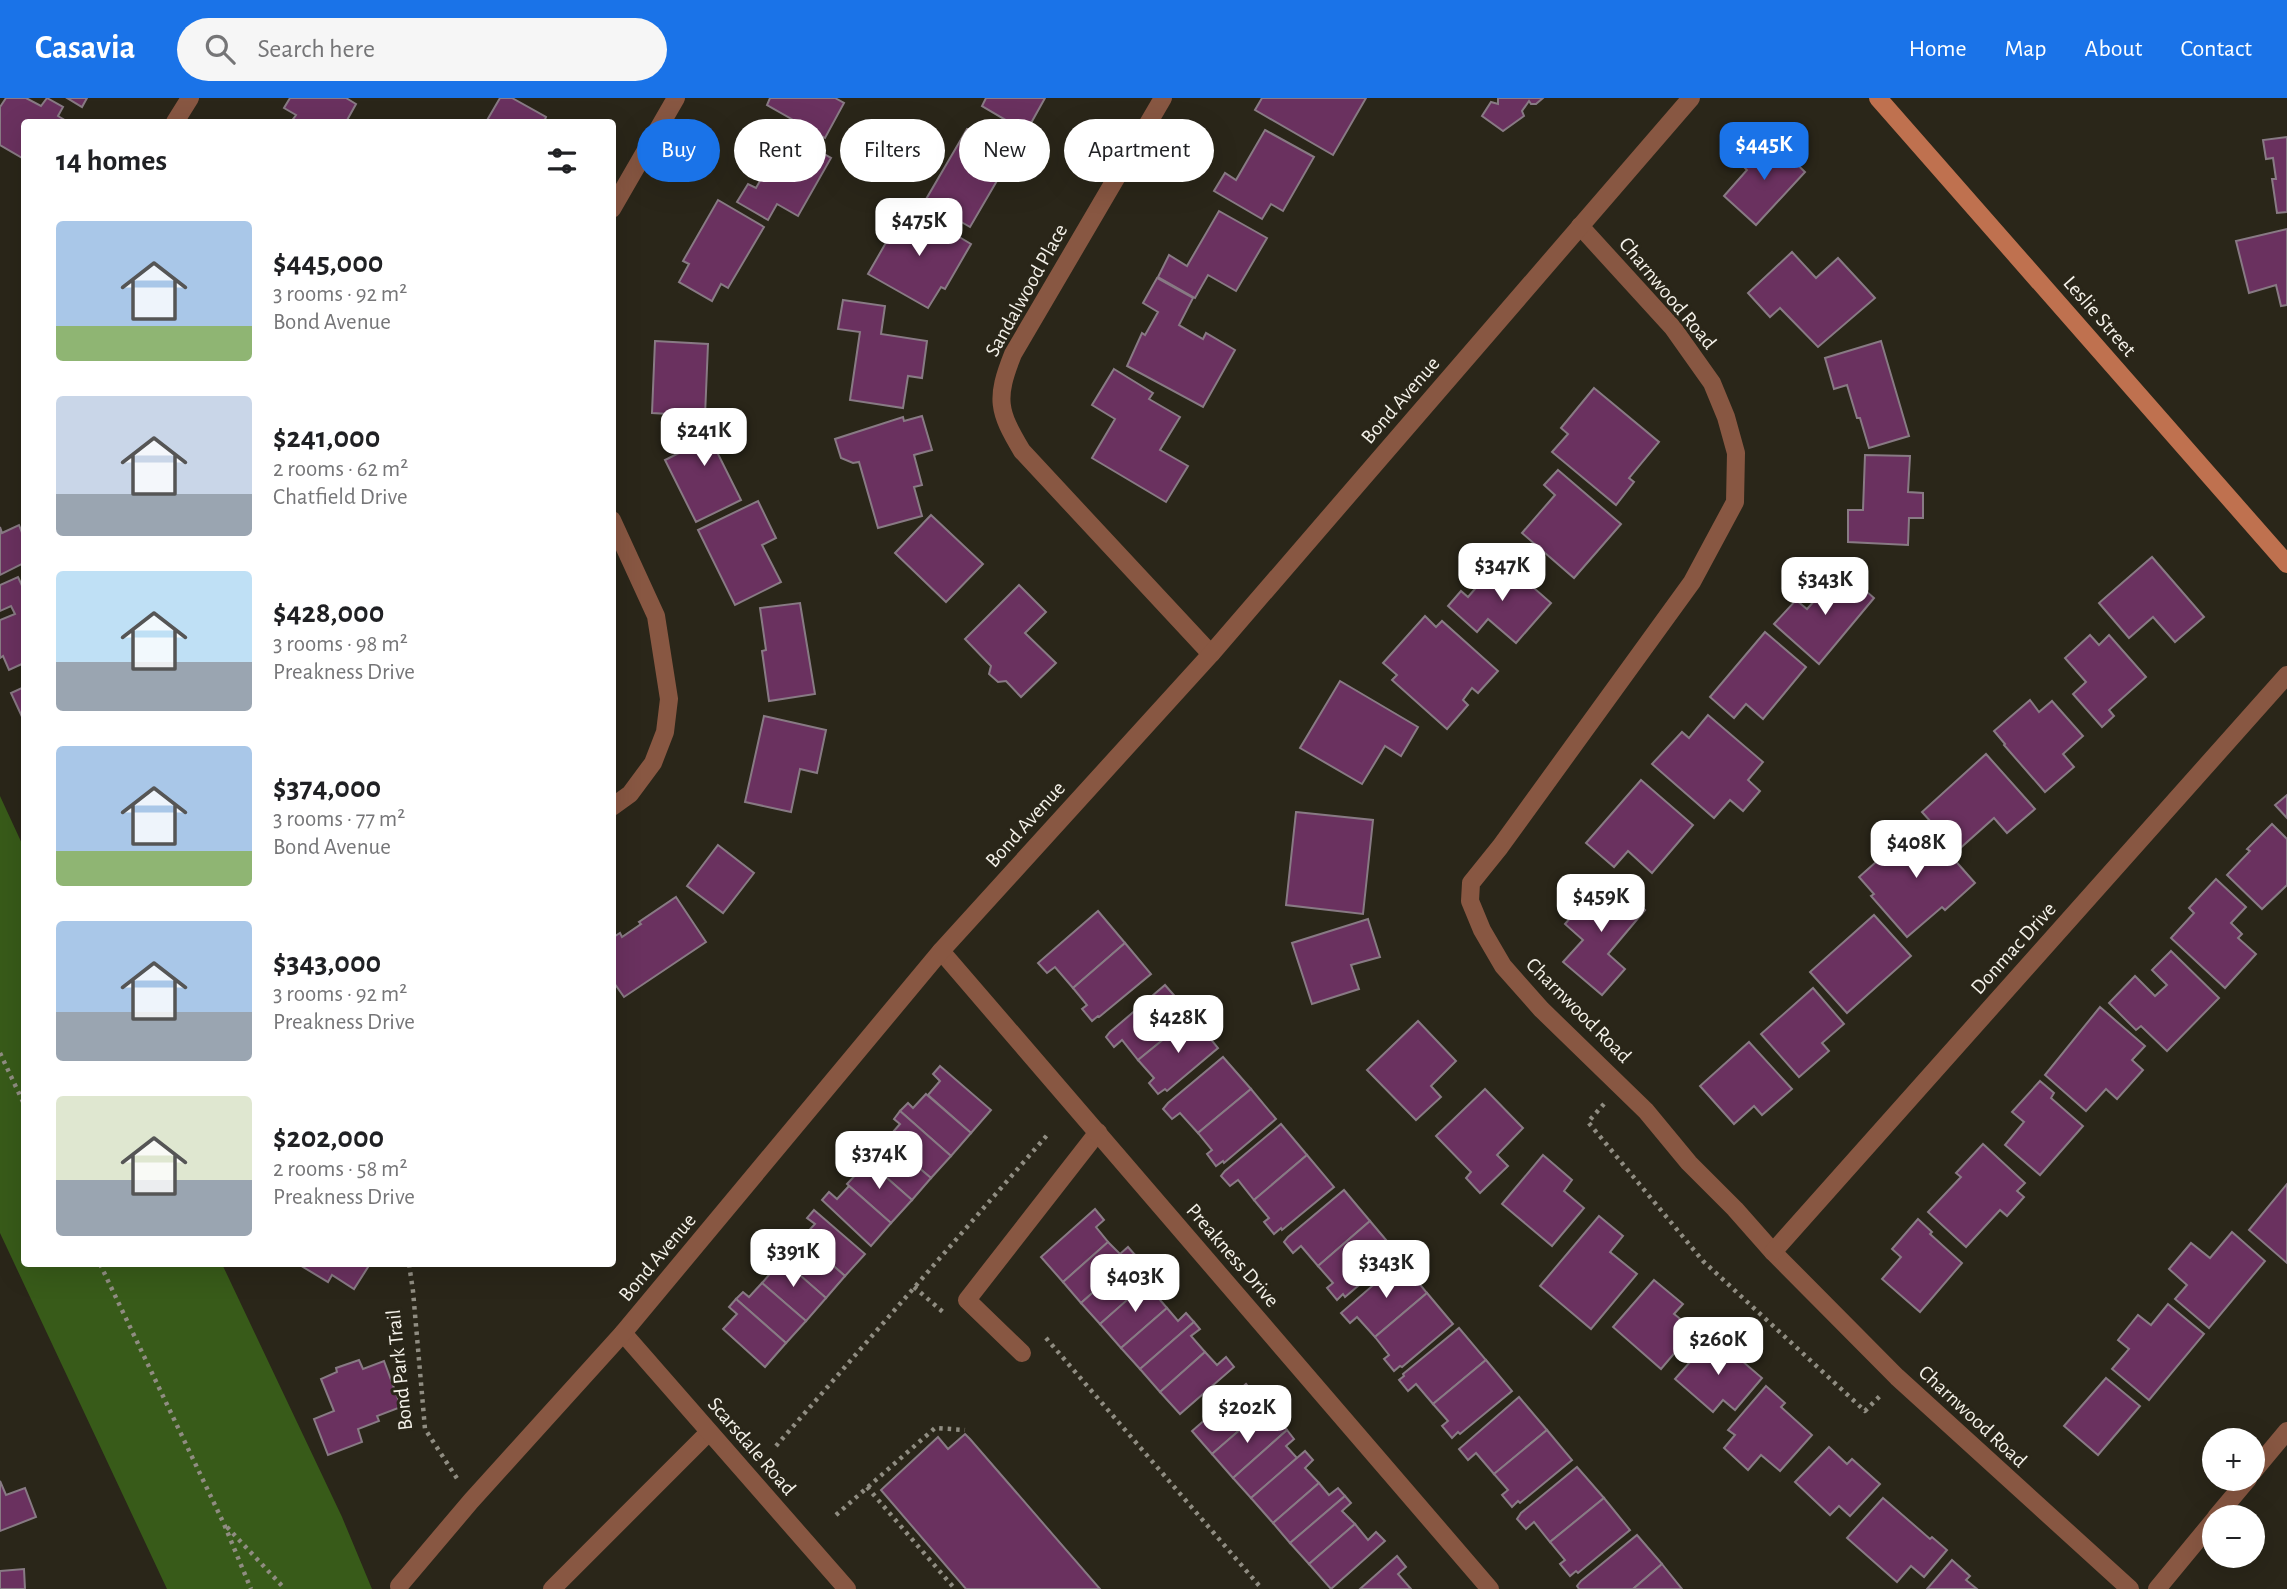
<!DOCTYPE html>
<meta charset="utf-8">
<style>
:root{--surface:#fff;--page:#f6f6f6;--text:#202124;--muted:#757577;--accent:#1a73e8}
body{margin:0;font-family:"Alegreya Sans",sans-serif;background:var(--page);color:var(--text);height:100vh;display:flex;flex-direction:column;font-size:26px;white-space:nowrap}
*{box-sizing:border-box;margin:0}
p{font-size:23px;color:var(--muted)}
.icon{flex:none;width:38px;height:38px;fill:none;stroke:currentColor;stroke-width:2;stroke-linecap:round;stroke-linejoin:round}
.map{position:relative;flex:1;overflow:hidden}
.details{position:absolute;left:21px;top:21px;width:595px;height:1148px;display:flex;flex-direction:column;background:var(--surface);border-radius:7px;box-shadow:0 7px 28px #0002}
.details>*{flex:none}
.guide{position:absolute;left:637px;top:21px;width:665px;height:63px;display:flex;gap:14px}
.fabs{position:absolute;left:2202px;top:1330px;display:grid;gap:14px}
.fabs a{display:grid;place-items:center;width:63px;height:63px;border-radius:50%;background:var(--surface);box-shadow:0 7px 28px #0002;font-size:35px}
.price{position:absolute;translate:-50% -60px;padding:0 16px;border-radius:14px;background:#fff;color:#222;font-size:23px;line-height:46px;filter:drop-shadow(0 2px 4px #0008)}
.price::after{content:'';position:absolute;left:50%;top:42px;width:21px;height:16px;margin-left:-10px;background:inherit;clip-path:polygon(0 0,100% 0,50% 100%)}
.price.active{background:var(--accent);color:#fff}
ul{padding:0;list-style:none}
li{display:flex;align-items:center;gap:21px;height:175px;padding:0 35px}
li span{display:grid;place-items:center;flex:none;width:196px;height:140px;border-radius:7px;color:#555}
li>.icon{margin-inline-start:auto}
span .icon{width:84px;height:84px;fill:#fffc;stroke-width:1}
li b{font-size:30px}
h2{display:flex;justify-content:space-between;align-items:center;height:84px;padding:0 35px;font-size:30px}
.chip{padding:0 24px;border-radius:32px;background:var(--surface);box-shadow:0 7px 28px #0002;font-size:24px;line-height:63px}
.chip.active{background:var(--accent);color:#fff}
header{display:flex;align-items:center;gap:42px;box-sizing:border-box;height:98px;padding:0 35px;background:var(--accent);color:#fff}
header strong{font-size:33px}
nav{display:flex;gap:38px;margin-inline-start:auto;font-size:24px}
.search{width:490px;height:63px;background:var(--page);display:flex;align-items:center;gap:18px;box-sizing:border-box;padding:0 24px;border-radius:38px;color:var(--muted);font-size:26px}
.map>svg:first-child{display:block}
.forest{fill:#385b19}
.building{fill:#6a315f;stroke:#887a84;stroke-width:2}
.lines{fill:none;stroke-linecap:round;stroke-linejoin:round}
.path{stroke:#908d82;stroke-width:4.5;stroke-dasharray:3.5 5;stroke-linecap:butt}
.lane{stroke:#885742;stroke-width:18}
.street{stroke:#885742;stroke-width:18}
.secondary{stroke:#bf714f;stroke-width:18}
.labels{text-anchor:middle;stroke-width:6;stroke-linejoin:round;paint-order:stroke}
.street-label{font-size:21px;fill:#f4f1e9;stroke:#2a2619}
</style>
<header>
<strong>Casavia</strong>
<div class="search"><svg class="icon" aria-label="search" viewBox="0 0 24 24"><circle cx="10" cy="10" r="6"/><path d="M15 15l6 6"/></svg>Search here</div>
<nav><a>Home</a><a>Map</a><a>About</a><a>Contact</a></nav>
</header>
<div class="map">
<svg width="2287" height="1491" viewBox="0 0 2287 1491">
<rect width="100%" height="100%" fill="#2a2619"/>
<polygon class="forest" points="0,698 24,750 24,1166 222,1166 342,1419 372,1491 167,1491 0,1135"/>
<g class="building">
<polygon points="6,0 26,0 41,8 47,0 63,9 58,18 68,24 24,24 24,61 0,47 0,9"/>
<polygon points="67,0 87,0 82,9"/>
<polygon points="290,0 346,0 356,6 346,24 291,24 296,17 284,10"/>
<polygon points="500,0 512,0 546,19 544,24 486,24"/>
<polygon points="770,0 835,0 844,5 825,40 767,7"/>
<polygon points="986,0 1045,0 1026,34 982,8"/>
<polygon points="1262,0 1366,0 1333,57 1255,12"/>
<polygon points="1498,0 1543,0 1536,6 1531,6 1529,3 1522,13 1524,18 1503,33 1482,18 1491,4 1498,6"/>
<polygon points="967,31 1012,57 970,129 925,103"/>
<polygon points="1265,32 1314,59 1283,113 1271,106 1262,121 1214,93 1225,75 1236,82"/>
<polygon points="787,35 831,60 798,118 777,106 768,122 737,104 748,86 756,90"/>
<polygon points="2287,39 2287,114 2277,115 2272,81 2276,81 2273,60 2266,61 2263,42"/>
<polygon points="1772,42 1805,74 1756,127 1724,98 1747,72 1739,64 1752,50 1759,57"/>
<polygon points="718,102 764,129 728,190 721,186 712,203 679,184 689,166 683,163"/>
<polygon points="907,108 971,146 945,191 941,189 928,210 868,176"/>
<polygon points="1219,113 1267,140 1236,193 1208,177 1195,200 1158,179 1169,157 1187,168"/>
<polygon points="2287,131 2287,207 2281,208 2276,187 2249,195 2236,143"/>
<polygon points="1792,154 1816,180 1838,160 1875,200 1818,249 1780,210 1770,219 1748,195"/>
<polygon points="1157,180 1193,200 1179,227 1203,241 1206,235 1235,252 1203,309 1127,268 1142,235 1145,237 1158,214 1143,205"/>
<polygon points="843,202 885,208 881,236 927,243 922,280 908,278 903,310 850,302 860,234 838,231"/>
<polygon points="655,243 708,246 705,318 652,315"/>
<polygon points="1881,243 1909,338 1869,350 1860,320 1857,320 1847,287 1834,291 1825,260"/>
<polygon points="1114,271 1153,295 1149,301 1180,319 1160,352 1188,368 1166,404 1092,360 1115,321 1092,307"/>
<polygon points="1594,290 1659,344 1629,380 1634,384 1616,407 1552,354 1568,336 1561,330"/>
<polygon points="728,318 738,336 714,348 741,402 696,424 665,362 687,351 678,335 697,325"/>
<polygon points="922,318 932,352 914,357 922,387 914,389 922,418 878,430 859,364 853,365 841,360 835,341 903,319 904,323"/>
<polygon points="1865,357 1910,358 1908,394 1923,395 1923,420 1909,420 1908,447 1848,444 1848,412 1863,412"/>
<polygon points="1558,372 1621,426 1574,480 1522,435 1555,397 1544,387"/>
<polygon points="758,403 776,440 762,447 781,484 735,507 698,432"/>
<polygon points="931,417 983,466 946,504 895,455"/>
<polygon points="19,427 24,440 24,465 0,477 0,429 2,435"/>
<polygon points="2152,459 2204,519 2175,544 2153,519 2129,540 2099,505"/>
<polygon points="1501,461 1551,505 1516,545 1488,521 1477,534 1448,508 1461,493 1468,499"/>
<polygon points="1842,472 1874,500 1819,566 1774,526 1796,502 1807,511"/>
<polygon points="18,479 24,492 24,565 9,572 3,558 0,560 0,522 15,516 11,508 0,513 0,487"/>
<polygon points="1019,487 1046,514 1025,535 1056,565 1021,599 1006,583 998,584 989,576 991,568 965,541"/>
<polygon points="800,505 815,596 769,603 762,553 766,552 760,510"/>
<polygon points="1425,518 1436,529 1442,523 1498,573 1478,595 1472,590 1463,602 1468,607 1447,631 1392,582 1397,577 1383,565"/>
<polygon points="1765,534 1806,569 1763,621 1746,606 1734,620 1710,599"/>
<polygon points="2090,537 2099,547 2109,537 2146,579 2109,612 2114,618 2102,629 2073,596 2086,584 2065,560"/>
<polygon points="1340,583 1418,629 1401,658 1385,648 1362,686 1300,650"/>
<polygon points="24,589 24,623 11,595"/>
<polygon points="2030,602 2039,614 2052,603 2083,638 2063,656 2074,669 2045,694 2004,647 2005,646 1994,633"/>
<polygon points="1708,617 1763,664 1748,682 1760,693 1743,713 1730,702 1714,720 1652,666 1682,634 1689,640"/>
<polygon points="764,618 826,632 817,675 800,671 791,714 745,704"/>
<polygon points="1986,656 2035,711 2007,735 1994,720 1957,753 1922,714"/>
<polygon points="1641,682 1693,727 1652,775 1628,753 1614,769 1586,745"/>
<polygon points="2287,697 2287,720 2275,707"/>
<polygon points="1296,714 1373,722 1363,816 1286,807"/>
<polygon points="1921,724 1975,785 1945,812 1942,809 1907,839 1871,798 1874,796 1859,779"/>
<polygon points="2272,726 2287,741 2287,787 2262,811 2227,777 2250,753 2247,751"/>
<polygon points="718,747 754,775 723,815 687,788"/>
<polygon points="1606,778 1645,812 1608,856 1625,871 1602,897 1563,864 1583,842 1565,826"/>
<polygon points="2216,781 2246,809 2231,825 2242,836 2238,840 2256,856 2225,890 2171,840 2194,815 2189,810"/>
<polygon points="676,799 706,844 624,899 612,882 612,840 620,835 622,839 641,826 639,824"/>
<polygon points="1098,813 1125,845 1073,890 1055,869 1047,875 1038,865"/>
<polygon points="1874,817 1911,858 1847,915 1810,874"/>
<polygon points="1368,821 1380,859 1351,867 1359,891 1312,906 1292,845"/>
<polygon points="1125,845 1151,876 1099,919 1098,918 1092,923 1082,911 1087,907 1073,890"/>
<polygon points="2171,853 2219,900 2167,953 2141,928 2136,932 2109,905 2135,878 2155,898 2167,887 2152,872"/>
<polygon points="1165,887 1192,918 1138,962 1122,942 1114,949 1106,939 1110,934"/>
<polygon points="1813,890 1844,926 1822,945 1829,953 1799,979 1761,936"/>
<polygon points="2100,909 2145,948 2132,962 2143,972 2117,1001 2106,991 2086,1013 2045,977"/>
<polygon points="1192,918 1218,950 1167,993 1165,991 1158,996 1149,985 1154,980 1138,962"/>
<polygon points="1418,923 1456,963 1431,988 1441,999 1416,1022 1367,972"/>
<polygon points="1749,944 1792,991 1762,1017 1754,1008 1734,1026 1700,988"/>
<polygon points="1223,959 1251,991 1198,1035 1180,1015 1172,1021 1163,1011 1168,1005"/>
<polygon points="940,968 991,1012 971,1035 928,997 940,983 933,976"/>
<polygon points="2040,983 2054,995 2051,1000 2083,1028 2040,1077 2005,1047 2024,1024 2012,1014"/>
<polygon points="1251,991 1276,1021 1224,1065 1223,1063 1216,1068 1207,1056 1212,1052 1198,1035"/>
<polygon points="1485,991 1523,1030 1497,1057 1508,1068 1480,1095 1466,1080 1471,1074 1436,1038"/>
<polygon points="926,996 971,1035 951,1058 900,1013 908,1005 913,1010"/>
<polygon points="900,1013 951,1058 931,1080 886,1042 900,1026 894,1021"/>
<polygon points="1281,1026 1307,1057 1254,1102 1238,1082 1230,1088 1221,1078 1225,1073"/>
<polygon points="886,1042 931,1080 912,1102 862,1058 868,1050 874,1055"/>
<polygon points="1983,1046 2025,1085 2017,1093 2024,1099 2007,1118 2000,1112 1966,1149 1928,1114 1961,1079 1956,1075"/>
<polygon points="1307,1057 1334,1089 1282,1132 1281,1130 1274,1136 1264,1124 1269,1120 1254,1102"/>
<polygon points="1543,1057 1572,1082 1564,1093 1584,1110 1552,1148 1502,1106"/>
<polygon points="862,1058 912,1102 891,1125 847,1086 861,1071 855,1065"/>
<polygon points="2287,1086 2287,1165 2249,1132"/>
<polygon points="849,1088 891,1125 871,1148 822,1102 829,1094 837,1101"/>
<polygon points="1344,1092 1370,1123 1318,1168 1301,1148 1293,1155 1284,1144 1288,1139"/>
<polygon points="1095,1111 1104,1122 1096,1129 1108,1144 1063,1184 1041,1159"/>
<polygon points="814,1112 865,1156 845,1178 802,1140 815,1126 807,1120"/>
<polygon points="1599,1118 1623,1138 1610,1154 1637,1176 1591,1231 1540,1188"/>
<polygon points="1918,1121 1932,1134 1930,1136 1962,1165 1920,1214 1882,1181 1901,1159 1892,1151"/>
<polygon points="1370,1123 1397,1155 1345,1199 1343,1196 1337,1202 1327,1190 1333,1185 1318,1168"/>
<polygon points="795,1134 845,1178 826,1200 782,1162 794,1147 788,1142"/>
<polygon points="2232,1134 2265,1163 2209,1230 2175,1201 2187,1187 2169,1171 2191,1145 2210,1160"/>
<polygon points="1108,1144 1120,1156 1128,1149 1135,1157 1081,1205 1063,1184"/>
<polygon points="776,1156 826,1200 806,1223 762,1185 775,1170 768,1164"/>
<polygon points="1135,1157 1143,1166 1135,1173 1146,1186 1100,1226 1081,1205"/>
<polygon points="1401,1163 1427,1195 1375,1239 1357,1219 1350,1225 1341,1215"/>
<polygon points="298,1166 370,1166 354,1191 332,1177 328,1184"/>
<polygon points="1154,1178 1162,1188 1154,1195 1167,1210 1121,1250 1100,1226"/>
<polygon points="1654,1182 1683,1206 1674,1216 1694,1232 1661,1271 1613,1229"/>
<polygon points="762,1185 806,1223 786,1245 736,1201 743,1194 749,1199"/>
<polygon points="1427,1195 1453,1226 1402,1269 1400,1268 1394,1273 1384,1261 1389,1257 1375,1239"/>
<polygon points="736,1201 786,1245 765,1269 723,1231 737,1216 729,1209"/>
<polygon points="2168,1206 2204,1236 2149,1302 2112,1271 2129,1251 2118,1242 2138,1217 2151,1227"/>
<polygon points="1167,1210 1178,1223 1186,1215 1194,1224 1140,1271 1121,1250"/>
<polygon points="1194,1224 1200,1231 1191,1238 1205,1254 1160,1294 1140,1271"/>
<polygon points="1459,1230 1486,1262 1433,1306 1416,1286 1408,1293 1399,1282 1404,1278 1403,1276"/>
<polygon points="1713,1238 1762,1280 1735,1312 1723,1302 1713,1314 1675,1281"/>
<polygon points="1205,1254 1217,1267 1226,1259 1234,1269 1180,1316 1160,1294"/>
<polygon points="359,1262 363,1271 384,1263 401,1309 377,1318 379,1323 358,1331 362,1344 328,1357 314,1321 334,1313 321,1281 337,1274 336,1270"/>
<polygon points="1486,1262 1512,1293 1460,1336 1458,1334 1452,1340 1442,1328 1448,1323 1433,1306"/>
<polygon points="2106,1280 2140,1308 2098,1357 2064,1328"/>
<polygon points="1246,1286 1255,1297 1247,1304 1258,1316 1212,1356 1192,1333"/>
<polygon points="1766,1288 1785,1305 1781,1309 1812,1337 1780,1373 1761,1357 1748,1372 1724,1350 1735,1337 1728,1332"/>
<polygon points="1519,1299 1547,1332 1494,1376 1476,1355 1468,1362 1459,1351"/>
<polygon points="1258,1316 1271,1331 1279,1323 1287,1332 1233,1380 1212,1356"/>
<polygon points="1287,1332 1294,1341 1286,1348 1297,1360 1251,1400 1233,1380"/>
<polygon points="1547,1332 1572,1362 1520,1405 1518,1403 1512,1409 1502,1397 1508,1392 1494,1376"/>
<polygon points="965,1336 970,1341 1100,1491 966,1491 881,1392 938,1339 948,1351"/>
<polygon points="1829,1349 1847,1366 1852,1361 1880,1386 1850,1418 1839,1408 1830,1417 1795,1384"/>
<polygon points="1305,1353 1313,1362 1305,1370 1319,1385 1273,1425 1251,1400"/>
<polygon points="1577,1369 1604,1400 1550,1444 1534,1424 1526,1431 1517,1421 1521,1415"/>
<polygon points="0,1383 6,1397 25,1390 36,1419 0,1433"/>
<polygon points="1319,1385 1329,1397 1338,1390 1345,1398 1290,1445 1273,1425"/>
<polygon points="1345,1398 1351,1405 1342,1413 1355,1426 1309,1466 1290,1445"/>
<polygon points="1604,1400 1630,1432 1578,1475 1576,1473 1570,1478 1560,1466 1565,1462 1550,1444"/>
<polygon points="1883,1400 1930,1441 1932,1439 1947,1452 1924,1479 1911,1468 1897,1484 1847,1440"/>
<polygon points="1355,1426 1368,1442 1376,1434 1385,1443 1331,1491 1309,1466"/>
<polygon points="1637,1437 1662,1466 1633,1491 1579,1491 1577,1488 1581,1483"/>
<polygon points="1397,1458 1406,1469 1398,1476 1411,1491 1360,1491"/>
<polygon points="1952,1462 1970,1478 1966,1482 1977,1491 1927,1491"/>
<polygon points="1662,1466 1682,1491 1633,1491"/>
<polygon points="24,1471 25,1491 0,1491 0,1473"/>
</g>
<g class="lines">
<g class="path">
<polyline points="0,955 24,1006"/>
<polyline points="1604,1006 1588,1024 1703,1163 1865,1313 1880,1298"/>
<polyline points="100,1166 224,1426 251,1491"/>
<polyline points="409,1166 413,1193 425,1331 458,1382"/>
<polyline points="914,1189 943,1214"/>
<polyline points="1046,1240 1262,1491"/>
<polyline points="776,1348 1049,1035"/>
<polyline points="867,1389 955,1491"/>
<polyline points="836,1417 935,1330 965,1332"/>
<polyline points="227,1429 285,1491"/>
</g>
<g class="lane">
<polyline points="1022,1255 967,1202 1098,1034"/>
<polyline points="552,1491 709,1334"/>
</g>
<g class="street">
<path d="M1163,0l-150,256c-18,45 -15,57 9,97l189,203"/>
<polyline points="175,24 190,0"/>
<polyline points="612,111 676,0"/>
<polyline points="1580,128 1673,230 1712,285 1726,319 1736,355 1735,404 1692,484 1500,749 1471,785 1470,803 1482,832 1503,868 1541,911 1646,1013 1689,1065 1735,1111 1773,1154 1897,1279 2130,1491"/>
<polyline points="612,422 656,518 669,601 665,634 653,665 630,696 612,709"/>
<polyline points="941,853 1490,1491"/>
<polyline points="1773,1154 2287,577"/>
<polyline points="623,1235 847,1491"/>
<polyline points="2252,1375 2287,1333"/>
<polyline points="2216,1419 2248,1381"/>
<polyline points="399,1488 471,1403 623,1235 941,853 1211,556 1691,0"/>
<polyline points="2157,1491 2214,1422"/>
</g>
<polyline class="secondary" points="1878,0 2287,466"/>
</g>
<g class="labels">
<g class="street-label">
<text transform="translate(1026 192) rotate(-61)" y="7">Sandalwood Place</text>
<text transform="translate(1668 195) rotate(50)" y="7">Charnwood Road</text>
<text transform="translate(2100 218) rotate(49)" y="7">Leslie Street</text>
<text transform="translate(1400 302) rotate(-49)" y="7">Bond Avenue</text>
<text transform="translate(1025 726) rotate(-48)" y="7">Bond Avenue</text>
<text transform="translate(2013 850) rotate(-48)" y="7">Donmac Drive</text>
<text transform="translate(1579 912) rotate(45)" y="7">Charnwood Road</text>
<text transform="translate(1233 1157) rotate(49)" y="7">Preakness Drive</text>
<text transform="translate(657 1159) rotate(-50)" y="7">Bond Avenue</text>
<text transform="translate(399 1272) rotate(-96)" y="7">Bond Park Trail</text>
<text transform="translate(1973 1318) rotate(43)" y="7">Charnwood Road</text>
<text transform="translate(752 1348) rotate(49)" y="7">Scarsdale Road</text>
</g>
</g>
</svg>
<div class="fabs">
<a>+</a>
<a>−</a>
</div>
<b class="price active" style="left:1764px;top:84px">$445K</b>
<b class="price" style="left:919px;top:160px">$475K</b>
<b class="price" style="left:704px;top:370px">$241K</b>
<b class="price" style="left:1502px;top:505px">$347K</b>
<b class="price" style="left:1825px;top:519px">$343K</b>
<b class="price" style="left:1916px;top:782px">$408K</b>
<b class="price" style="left:1601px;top:836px">$459K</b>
<b class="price" style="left:1178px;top:957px">$428K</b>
<b class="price" style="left:879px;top:1093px">$374K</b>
<b class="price" style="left:793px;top:1191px">$391K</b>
<b class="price" style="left:1386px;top:1202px">$343K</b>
<b class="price" style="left:1135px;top:1216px">$403K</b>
<b class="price" style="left:1718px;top:1279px">$260K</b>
<b class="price" style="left:1247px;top:1347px">$202K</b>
<div class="guide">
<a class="chip active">Buy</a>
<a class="chip">Rent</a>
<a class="chip">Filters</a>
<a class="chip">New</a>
<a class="chip">Apartment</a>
</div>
<section class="details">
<h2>14 homes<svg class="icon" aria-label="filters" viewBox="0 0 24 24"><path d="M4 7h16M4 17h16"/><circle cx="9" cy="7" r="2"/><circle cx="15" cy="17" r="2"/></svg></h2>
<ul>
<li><span style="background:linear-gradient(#a9c7e8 75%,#8fb573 0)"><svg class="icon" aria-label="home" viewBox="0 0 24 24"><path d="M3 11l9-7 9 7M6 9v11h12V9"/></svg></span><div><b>$445,000</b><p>3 rooms · 92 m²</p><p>Bond Avenue</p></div></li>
<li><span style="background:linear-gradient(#c9d6e8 70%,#9aa5b1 0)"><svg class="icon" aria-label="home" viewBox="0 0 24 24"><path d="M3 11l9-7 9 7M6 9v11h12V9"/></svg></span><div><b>$241,000</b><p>2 rooms · 62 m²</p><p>Chatfield Drive</p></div></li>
<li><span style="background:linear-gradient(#bfe0f5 65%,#9aa5b1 0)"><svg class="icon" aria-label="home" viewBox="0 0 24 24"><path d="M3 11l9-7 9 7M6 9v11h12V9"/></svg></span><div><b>$428,000</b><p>3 rooms · 98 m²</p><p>Preakness Drive</p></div></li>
<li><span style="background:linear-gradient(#a9c7e8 75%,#8fb573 0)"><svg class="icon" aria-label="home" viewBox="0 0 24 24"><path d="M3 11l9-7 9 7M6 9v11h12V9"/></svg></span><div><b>$374,000</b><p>3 rooms · 77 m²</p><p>Bond Avenue</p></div></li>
<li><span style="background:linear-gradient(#a9c7e8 65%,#9aa5b1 0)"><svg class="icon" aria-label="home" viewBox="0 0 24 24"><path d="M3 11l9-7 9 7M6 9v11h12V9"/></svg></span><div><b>$343,000</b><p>3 rooms · 92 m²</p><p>Preakness Drive</p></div></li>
<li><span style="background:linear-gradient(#dfe7d0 60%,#9aa5b1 0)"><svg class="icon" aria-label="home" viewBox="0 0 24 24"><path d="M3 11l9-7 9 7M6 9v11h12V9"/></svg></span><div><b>$202,000</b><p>2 rooms · 58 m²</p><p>Preakness Drive</p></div></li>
</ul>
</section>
</div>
